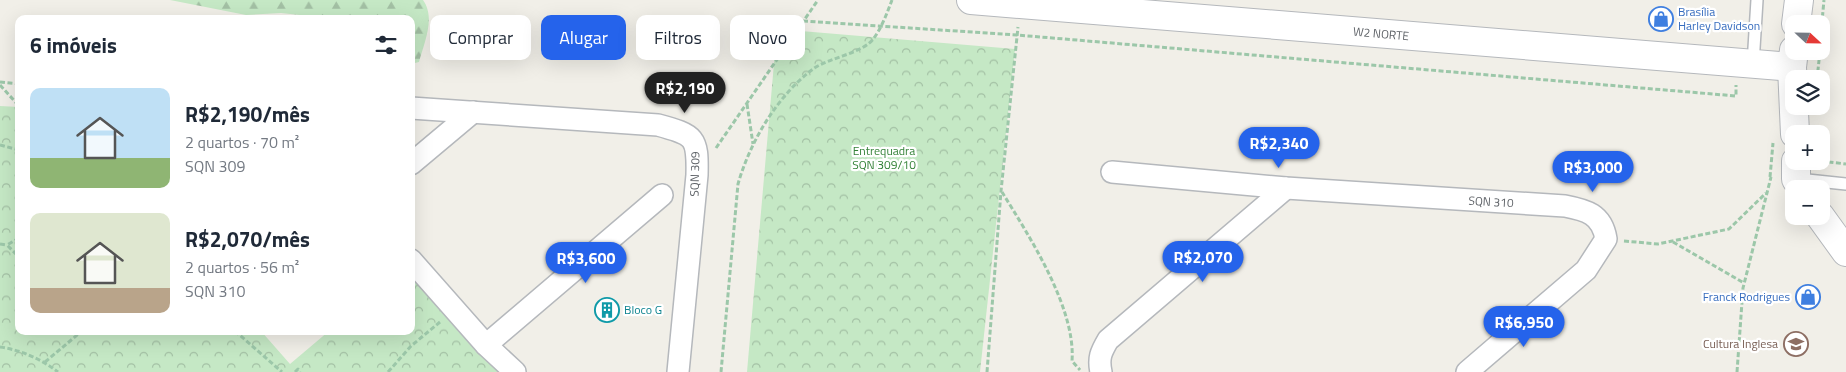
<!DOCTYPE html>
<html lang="pt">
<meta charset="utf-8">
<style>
:root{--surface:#fff;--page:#f2f2f3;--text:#1f2937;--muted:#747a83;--accent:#2563eb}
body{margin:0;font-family:"Titillium Web",sans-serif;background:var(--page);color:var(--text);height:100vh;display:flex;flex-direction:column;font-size:19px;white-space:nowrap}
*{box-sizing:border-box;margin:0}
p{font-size:16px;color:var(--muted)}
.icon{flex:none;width:28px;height:28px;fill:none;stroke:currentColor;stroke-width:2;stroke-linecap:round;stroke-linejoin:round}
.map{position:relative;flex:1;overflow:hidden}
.details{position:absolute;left:15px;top:15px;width:400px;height:320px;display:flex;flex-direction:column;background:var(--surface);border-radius:10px;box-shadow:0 5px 20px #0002}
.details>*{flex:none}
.top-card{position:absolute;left:430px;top:15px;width:475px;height:45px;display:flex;gap:10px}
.needle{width:32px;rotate:112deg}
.fabs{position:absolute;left:1785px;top:15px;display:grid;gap:10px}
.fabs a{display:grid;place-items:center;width:45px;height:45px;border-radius:10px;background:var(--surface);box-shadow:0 5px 20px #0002;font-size:25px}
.price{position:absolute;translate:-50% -42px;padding:0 11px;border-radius:18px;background:var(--accent);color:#fff;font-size:16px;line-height:32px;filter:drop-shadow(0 1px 2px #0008)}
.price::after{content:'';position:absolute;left:50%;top:30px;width:15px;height:11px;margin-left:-8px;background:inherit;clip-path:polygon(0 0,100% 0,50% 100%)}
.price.active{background:#222;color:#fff}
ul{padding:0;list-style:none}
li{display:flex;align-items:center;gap:15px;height:125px;padding:0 15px}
li span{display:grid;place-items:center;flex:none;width:140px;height:100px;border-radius:10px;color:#555}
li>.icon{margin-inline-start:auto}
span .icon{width:60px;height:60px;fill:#fffc;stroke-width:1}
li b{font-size:21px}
h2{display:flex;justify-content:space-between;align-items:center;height:60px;padding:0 15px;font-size:21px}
.pill{padding:0 18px;border-radius:10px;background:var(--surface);box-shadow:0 5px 20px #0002;font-size:18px;line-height:45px}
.pill.active{background:var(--accent);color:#fff}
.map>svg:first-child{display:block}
.forest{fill:url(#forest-firs)}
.park{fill:url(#park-crowns)}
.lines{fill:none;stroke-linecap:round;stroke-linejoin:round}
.service-casing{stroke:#b5b8bc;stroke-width:14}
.minor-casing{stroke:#b5b8bc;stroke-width:24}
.tertiary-casing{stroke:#b5b8bc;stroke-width:30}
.path{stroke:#9cc7a9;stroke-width:3;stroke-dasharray:5 2.5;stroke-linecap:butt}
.service{stroke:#fff;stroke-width:11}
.minor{stroke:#fff;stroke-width:21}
.tertiary{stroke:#fff;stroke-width:28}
.labels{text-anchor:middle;stroke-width:4.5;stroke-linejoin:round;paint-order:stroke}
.shop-label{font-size:12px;fill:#366cbe;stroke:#fff;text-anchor:start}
.street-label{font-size:12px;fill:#5f6368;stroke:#fff}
.park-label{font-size:12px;fill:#348238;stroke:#fff}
.culture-label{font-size:12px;fill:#0d838f;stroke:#fff;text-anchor:start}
.education-label{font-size:12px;fill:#785e54;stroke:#fff;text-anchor:end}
</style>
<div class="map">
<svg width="1846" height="372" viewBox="0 0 1846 372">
<defs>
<pattern id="forest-firs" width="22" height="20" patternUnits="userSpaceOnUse" patternTransform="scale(1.25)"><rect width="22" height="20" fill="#c5e8c5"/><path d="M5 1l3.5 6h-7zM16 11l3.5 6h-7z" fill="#a3c0a4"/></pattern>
<pattern id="park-crowns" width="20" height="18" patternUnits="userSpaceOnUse" patternTransform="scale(1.25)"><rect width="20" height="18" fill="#c5e8c5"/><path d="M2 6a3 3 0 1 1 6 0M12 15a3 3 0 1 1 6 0" fill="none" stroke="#a3c0a4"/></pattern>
</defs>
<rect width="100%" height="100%" fill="#f1efe8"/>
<path class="forest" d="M170,0h253c13,18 1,43 -4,62l-8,2v-45h-75l-55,-6 -35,2z"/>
<g class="park">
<polygon points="777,29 1015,49 980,372 747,372"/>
<polygon points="0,106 19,107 19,331 261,331 290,364 329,331 411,331 411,262 511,372 0,372"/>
</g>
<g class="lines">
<defs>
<g id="service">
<polyline points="1753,64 1757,0"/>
<polyline points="1798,179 1846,184"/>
</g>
<g id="minor">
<path d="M411,108l247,17c37,10 40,12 39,50l-19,197"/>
<polyline points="411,164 473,112"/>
<path d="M1112,172l174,16 279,18c21,4 37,8 41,33l-20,31 -119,102"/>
<polyline points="411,260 486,345 515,372"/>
<polyline points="486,345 662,195"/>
<path d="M1101,372c-3,-14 0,-20 7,-32l178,-152"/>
</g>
<g id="tertiary">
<polyline points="971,0 1792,67"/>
<polyline points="1796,24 1799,0"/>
<polyline points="1794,50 1792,67 1795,134"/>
<polyline points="1796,161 1796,179 1802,189"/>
<polyline points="1820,216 1846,252"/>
</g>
</defs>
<use href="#service" class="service-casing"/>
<use href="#minor" class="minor-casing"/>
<use href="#tertiary" class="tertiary-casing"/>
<g class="path">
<polyline points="803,21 1017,35 1736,96 1736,85"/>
<polyline points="1821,32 1824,0"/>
<polyline points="1817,79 1820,51"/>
<polyline points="0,82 19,84"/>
<polyline points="0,85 19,106"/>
<polyline points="747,104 753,144"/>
<polyline points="0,145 19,150"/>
<polyline points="716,148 818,0"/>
<polyline points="1821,161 1846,164"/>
<polyline points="1770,177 1773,143"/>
<path d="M1002,192c27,44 74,116 70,169l8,9"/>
<polyline points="19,238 7,245 19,257"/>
<polyline points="1624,241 1658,244 1729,229 1766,193"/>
<polyline points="1673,242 1744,283"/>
<polyline points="0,244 7,245"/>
<polyline points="235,331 282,372"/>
<path d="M0,347c21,3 41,12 58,25"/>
<polyline points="45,362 82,331"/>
<polyline points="295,372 298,369 300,372"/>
<polyline points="388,372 411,346 440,322"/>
<path d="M721,372l17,-188c12,-42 39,-88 75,-115 15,-11 51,-16 61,-31 8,-11 13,-25 18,-38"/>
<polyline points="987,372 1001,191 1018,27"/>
<polyline points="1737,372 1743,288 1771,177"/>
</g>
<use href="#service" class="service"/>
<use href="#minor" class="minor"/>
<use href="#tertiary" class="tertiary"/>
</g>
<defs>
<symbol id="shop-ring" viewBox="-11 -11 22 22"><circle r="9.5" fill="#fff" stroke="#3f7fe0" stroke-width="1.5"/><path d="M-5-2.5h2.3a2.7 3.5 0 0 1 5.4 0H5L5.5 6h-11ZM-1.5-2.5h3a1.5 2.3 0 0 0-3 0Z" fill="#3f7fe0"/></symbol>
<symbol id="building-ring" viewBox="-11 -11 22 22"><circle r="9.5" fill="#fff" stroke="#0f9aa8" stroke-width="1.5"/><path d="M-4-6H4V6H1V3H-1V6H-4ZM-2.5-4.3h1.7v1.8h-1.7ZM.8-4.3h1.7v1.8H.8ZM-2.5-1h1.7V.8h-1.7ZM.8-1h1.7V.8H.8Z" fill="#0f9aa8"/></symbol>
<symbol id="school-ring" viewBox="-11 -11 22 22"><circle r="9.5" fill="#fff" stroke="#8d6e63" stroke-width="1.5"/><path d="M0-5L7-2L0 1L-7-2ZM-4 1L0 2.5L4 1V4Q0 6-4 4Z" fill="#8d6e63"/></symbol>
</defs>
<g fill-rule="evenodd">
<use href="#shop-ring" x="1647" y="5" width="28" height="28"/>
<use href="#shop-ring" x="1794" y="283" width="28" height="28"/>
<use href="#building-ring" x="593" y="296" width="28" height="28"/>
<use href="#school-ring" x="1782" y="330" width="28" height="28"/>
</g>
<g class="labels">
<g class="shop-label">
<text x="1678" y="16">Brasília<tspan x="1678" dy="14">Harley Davidson</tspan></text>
<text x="1790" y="301" text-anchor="end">Franck Rodrigues</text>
</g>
<g class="street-label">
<text transform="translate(1381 34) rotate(5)" y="4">W2 NORTE</text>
<text transform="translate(695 174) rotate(-89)" y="4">SQN 309</text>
<text transform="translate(1491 202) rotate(3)" y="4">SQN 310</text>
</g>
<g class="park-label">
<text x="884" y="155">Entrequadra<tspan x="884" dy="14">SQN 309/10</tspan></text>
</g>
<g class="culture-label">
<text x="624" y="314">Bloco G</text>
</g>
<g class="education-label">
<text x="1778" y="348">Cultura Inglesa</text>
</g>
</g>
</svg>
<div class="fabs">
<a><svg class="needle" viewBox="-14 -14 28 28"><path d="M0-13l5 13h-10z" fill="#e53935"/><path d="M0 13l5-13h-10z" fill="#747a83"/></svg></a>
<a><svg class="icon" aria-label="layers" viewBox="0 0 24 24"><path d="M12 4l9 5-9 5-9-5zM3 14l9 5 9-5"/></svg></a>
<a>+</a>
<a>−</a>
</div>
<b class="price active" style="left:685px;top:114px">R$2,190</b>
<b class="price" style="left:1279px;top:169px">R$2,340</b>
<b class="price" style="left:1593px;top:193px">R$3,000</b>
<b class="price" style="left:1203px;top:283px">R$2,070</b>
<b class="price" style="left:586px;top:284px">R$3,600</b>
<b class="price" style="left:1524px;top:348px">R$6,950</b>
<div class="top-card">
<a class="pill">Comprar</a>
<a class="pill active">Alugar</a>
<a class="pill">Filtros</a>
<a class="pill">Novo</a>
</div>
<section class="details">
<h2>6 imóveis<svg class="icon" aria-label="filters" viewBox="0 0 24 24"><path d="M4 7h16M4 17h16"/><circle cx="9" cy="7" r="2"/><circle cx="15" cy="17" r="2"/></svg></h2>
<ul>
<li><span style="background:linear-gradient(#bfe0f5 70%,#8fb573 0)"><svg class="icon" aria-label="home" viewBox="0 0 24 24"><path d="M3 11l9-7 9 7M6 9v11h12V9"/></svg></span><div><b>R$2,190/mês</b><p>2 quartos · 70 m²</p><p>SQN 309</p></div></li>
<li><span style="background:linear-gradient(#dfe7d0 75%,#b9a48a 0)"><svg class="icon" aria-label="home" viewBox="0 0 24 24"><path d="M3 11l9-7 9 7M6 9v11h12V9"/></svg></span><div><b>R$2,070/mês</b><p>2 quartos · 56 m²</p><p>SQN 310</p></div></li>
</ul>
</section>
</div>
